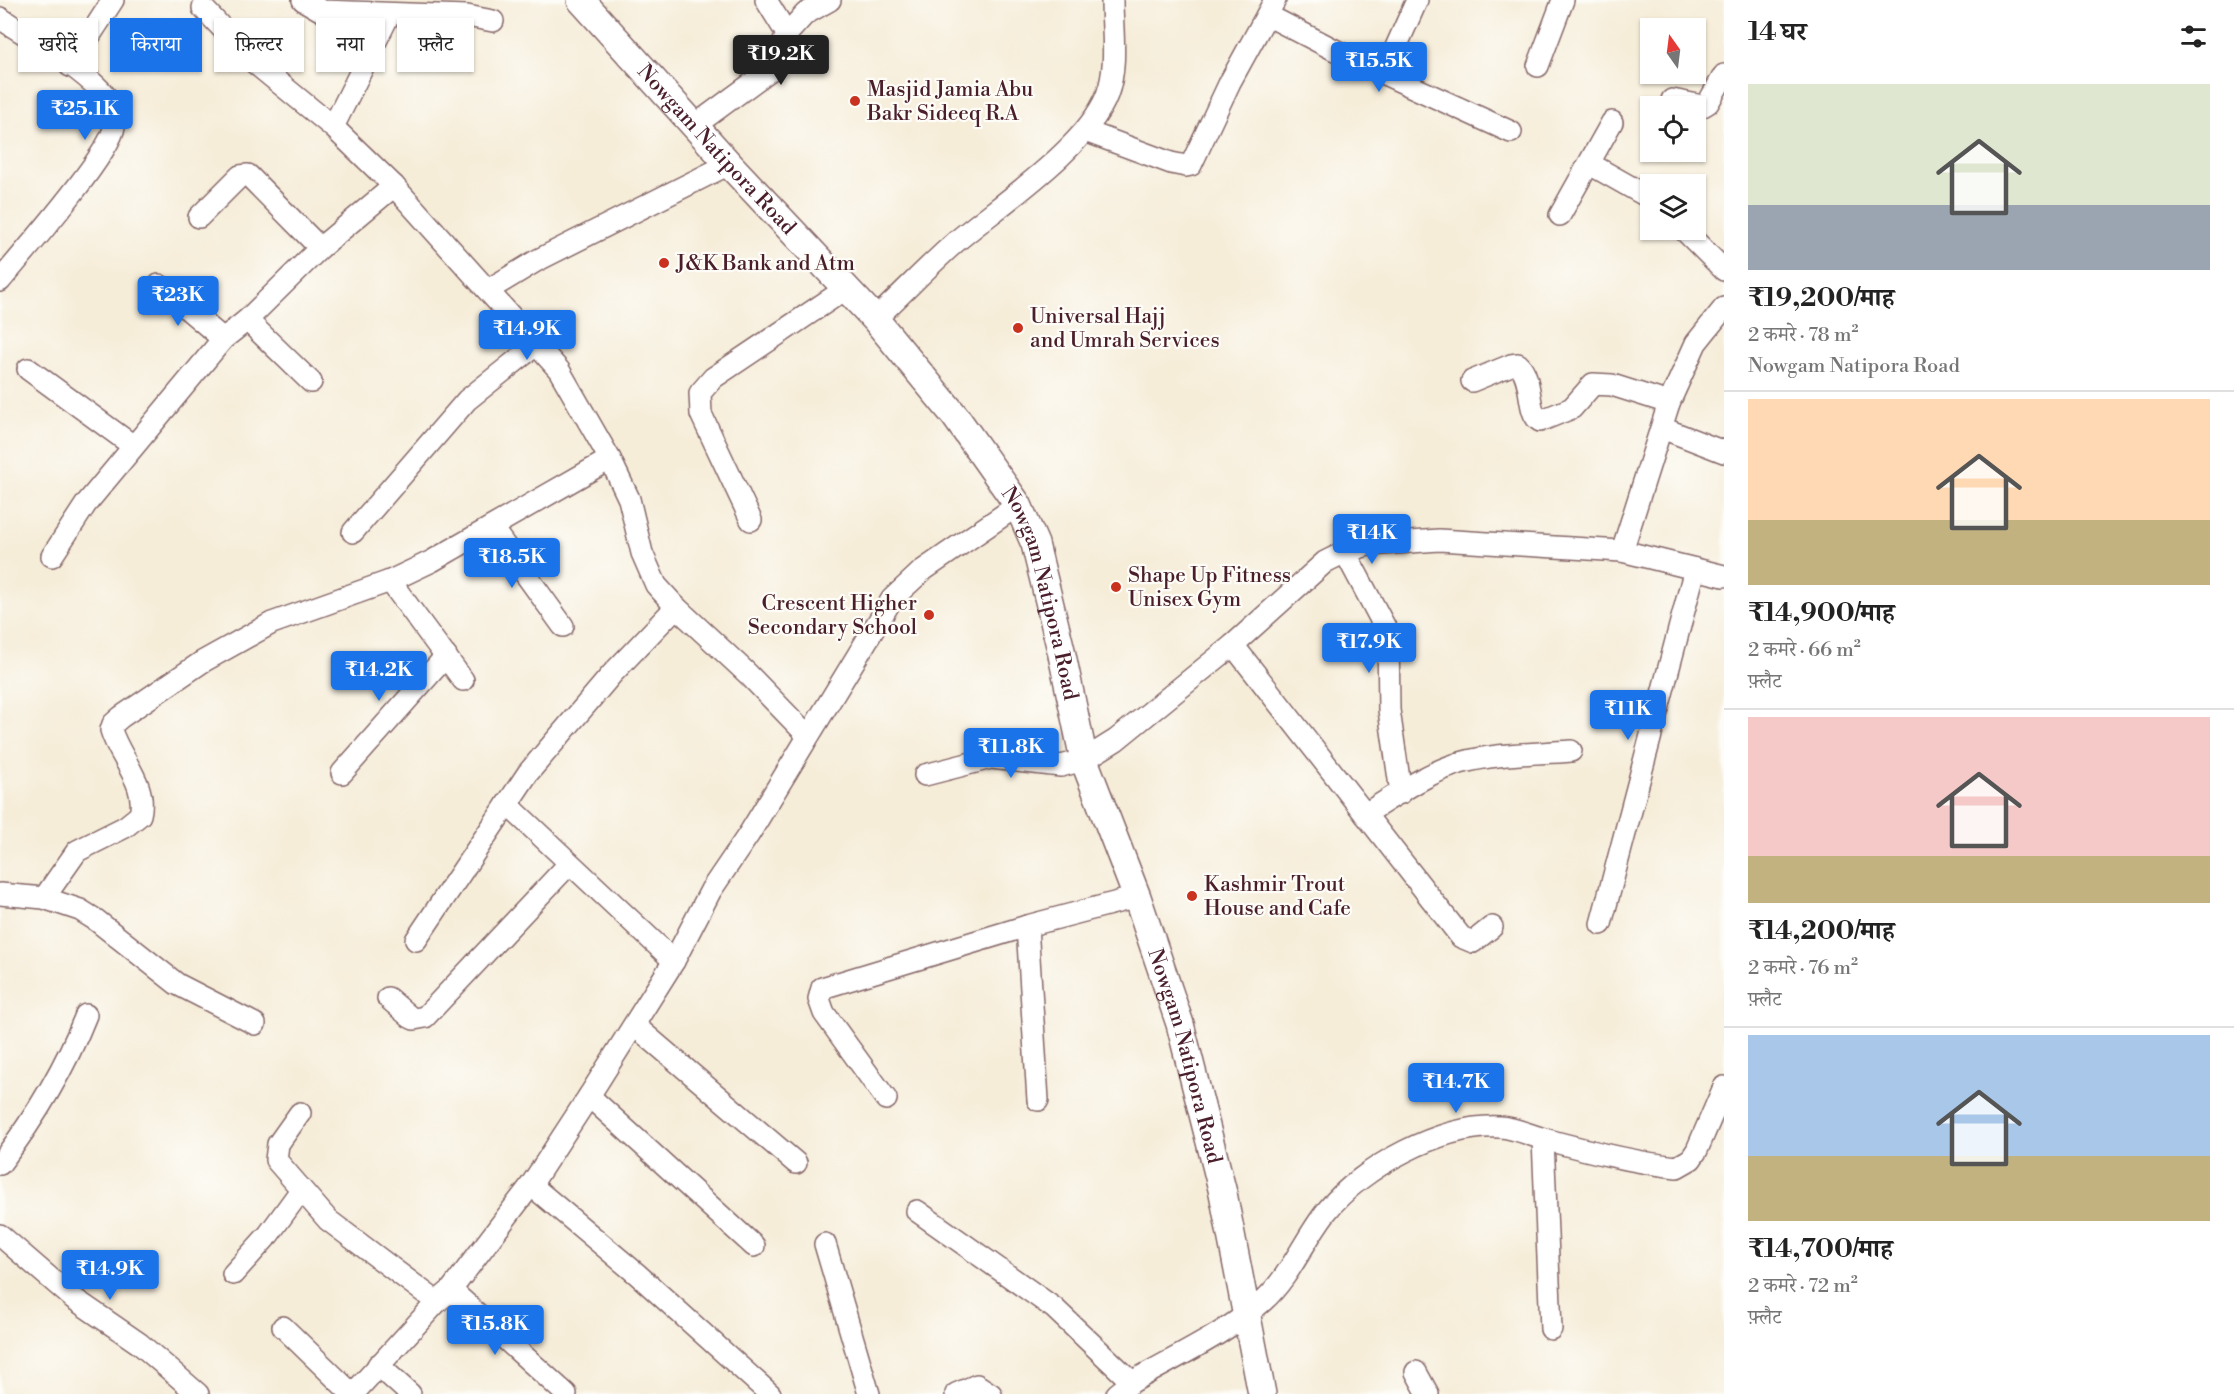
<!DOCTYPE html>
<html lang="hi">
<meta charset="utf-8">
<style>
:root{--surface:#fff;--page:#f6f6f6;--text:#222;--muted:#767676;--line:#e0e0e0;--accent:#1a73e8}
body{margin:0;font-family:"Libre Bodoni","Noto Serif Devanagari",serif;background:var(--page);color:var(--text);height:100vh;display:flex;flex-direction:column;font-size:22px;white-space:nowrap}
*{box-sizing:border-box;margin:0}
p{font-size:20px;color:var(--muted)}
.icon{flex:none;width:33px;height:33px;fill:none;stroke:currentColor;stroke-width:2;stroke-linecap:round;stroke-linejoin:round}
.map{position:relative;flex:1;overflow:hidden}
.sheet{display:flex;flex-direction:column;background:var(--surface);width:510px}
.sheet>*{flex:none}
.guide{position:absolute;left:18px;top:18px;width:570px;height:54px;display:flex;gap:12px}
.needle{width:39px;rotate:346deg}
.buttons{position:absolute;left:1640px;top:18px;display:grid;gap:12px}
.buttons a{display:grid;place-items:center;width:66px;height:66px;border-radius:0px;background:var(--surface);box-shadow:0 2px 4px #0004;font-size:30px}
.price{position:absolute;translate:-50% -51px;padding:0 14px;border-radius:6px;background:var(--accent);color:#fff;font-size:20px;line-height:39px;filter:drop-shadow(0 2px 3px #0008)}
.price::after{content:'';position:absolute;left:50%;top:36px;width:18px;height:14px;margin-left:-9px;background:inherit;clip-path:polygon(0 0,100% 0,50% 100%)}
.price.active{background:#222;color:#fff}
ul{padding:0;list-style:none}
li{display:grid;align-content:center;gap:12px;height:318px;padding:0 24px}
li+li{border-top:2px solid var(--line)}
li span{display:grid;place-items:center;height:186px;border-radius:0px;color:#555}
li>.icon{margin-inline-start:auto}
span .icon{width:108px;height:108px;fill:#fffc;stroke-width:1}
li b{font-size:26px}
h2{display:flex;justify-content:space-between;align-items:center;height:72px;padding:0 24px;font-size:26px}
.tag{padding:0 21px;border-radius:0px;background:var(--surface);box-shadow:0 2px 4px #0004;font-size:21px;line-height:54px}
.tag.active{background:var(--accent);color:#fff}
main{display:flex;flex:1;min-height:0}
.map>svg:first-child{display:block}
.lines{fill:none;stroke-linecap:round;stroke-linejoin:round}
.minor-casing{stroke:#866768;stroke-width:24}
.major-casing{stroke:#866768;stroke-width:30}
.minor{stroke:#fff;stroke-width:21}
.major{stroke:#fff;stroke-width:27}
.poi-dot{fill:#c8321e;stroke:#fdfcf7;stroke-width:2}
.labels{text-anchor:middle;stroke-width:4.5;stroke-linejoin:round;paint-order:stroke}
.poi-label{font-size:21px;fill:#4a1f2b;stroke:#fdfcf7;text-anchor:start}
.street-label{font-size:21px;fill:#4a1f2b;stroke:#fdfcf7}
</style>
<main>
<div class="map">
<svg width="1724" height="1394" viewBox="0 0 1724 1394">
<rect width="100%" height="100%" fill="#fdfcf7"/>
<filter id="ink" filterUnits="userSpaceOnUse"><feTurbulence type="fractalNoise" baseFrequency=".0167" numOctaves="2"/><feDisplacementMap in="SourceGraphic" scale="12" xChannelSelector="R" yChannelSelector="G"/><feConvolveMatrix kernelMatrix="1 2 1 2 8 2 1 2 1" color-interpolation-filters="sRGB"/></filter>
<filter id="wash" filterUnits="userSpaceOnUse"><feTurbulence type="fractalNoise" baseFrequency=".008" numOctaves="4" result="noise"/><feDisplacementMap in="SourceGraphic" scale="24" xChannelSelector="R" yChannelSelector="G"/><feGaussianBlur stdDeviation="1.35" result="paint"/><feColorMatrix in="noise" values="0 0 0 0 0 0 0 0 0 0 0 0 0 0 0 0 0 1.4 0 .05"/><feComposite in="paint" operator="in"/></filter>
<g filter="url(#wash)">
<rect width="100%" height="100%" fill="#f6edd9"/>
</g>
<g filter="url(#ink)">
<g class="lines">
<defs>
<g id="minor">
<polyline points="303,0 322,11 467,16 493,21"/>
<polyline points="766,0 787,34"/>
<polyline points="203,8 256,64 333,127 394,186 559,370 610,459 629,499 642,553 656,585 676,607 748,674 808,736"/>
<polyline points="1267,15 1356,61 1511,132"/>
<path d="M0,18c28,19 92,56 109,83 4,7 7,18 5,26 -3,26 -93,129 -114,154"/>
<polyline points="70,66 113,0"/>
<polyline points="1538,66 1563,0"/>
<polyline points="1384,74 1417,0"/>
<polyline points="1672,100 1703,106 1708,103 1724,75"/>
<polyline points="694,126 773,68 787,34 805,14 830,0"/>
<polyline points="333,127 389,15"/>
<polyline points="1085,131 1171,163 1186,166 1191,165 1230,82 1275,0"/>
<polyline points="1590,164 1650,198"/>
<polyline points="1560,215 1612,122"/>
<polyline points="199,217 240,176 248,175 320,248"/>
<polyline points="1684,230 1724,270"/>
<polyline points="159,285 223,339"/>
<polyline points="488,290 536,261 729,164"/>
<path d="M875,319c28,-26 54,-54 83,-79 43,-36 129,-93 149,-145 11,-29 5,-65 5,-95"/>
<polyline points="247,320 311,382"/>
<polyline points="28,369 132,445"/>
<path d="M1472,381l39,-16 7,-1c16,14 8,49 22,57l32,-13 21,-24 19,1 57,18"/>
<polyline points="1662,428 1724,452"/>
<polyline points="751,520 701,414 700,393 713,378 847,288"/>
<polyline points="492,528 563,626"/>
<polyline points="353,532 467,400 537,344"/>
<polyline points="1622,551 1669,403 1696,343 1724,308"/>
<polyline points="1345,552 1388,633 1389,710 1401,793"/>
<polyline points="52,556 86,504 223,339 247,320 320,248 394,186"/>
<polyline points="390,581 463,680"/>
<polyline points="1233,645 1461,937 1473,942 1492,927"/>
<polyline points="342,773 446,656"/>
<polyline points="925,775 991,758 1061,766 1084,760 1116,740 1233,645 1325,562 1345,552 1368,545 1439,540 1622,551 1724,576"/>
<polyline points="507,804 674,961"/>
<path d="M1365,814c30,-18 61,-41 95,-51 35,-10 75,-9 111,-12"/>
<polyline points="0,894 44,898 80,910 96,920 177,984 255,1024"/>
<path d="M44,898l33,-47 48,-24 15,-12c8,-31 -21,-57 -29,-85l2,-6 8,-7 81,-55 70,-39 118,-42 42,-20 178,-102"/>
<polyline points="1601,924 1695,569"/>
<polyline points="1027,926 1038,1100"/>
<polyline points="416,940 528,773 612,674 676,607"/>
<polyline points="388,998 410,1017 414,1019 425,1017 569,864"/>
<polyline points="634,1025 796,1163"/>
<polyline points="589,1096 754,1246"/>
<polyline points="886,1099 824,1013 819,999 822,988 1027,926 1137,897"/>
<polyline points="300,1113 278,1144 276,1160 328,1220 437,1302"/>
<polyline points="1543,1139 1551,1329"/>
<path d="M0,1164c35,-46 65,-96 86,-149"/>
<polyline points="531,1185 637,1274 770,1394"/>
<polyline points="917,1211 1054,1308 1132,1382"/>
<polyline points="0,1235 73,1298 140,1344 198,1394"/>
<polyline points="825,1244 869,1394"/>
<polyline points="233,1274 269,1234 301,1190"/>
<polyline points="451,1290 566,1394"/>
<polyline points="283,1327 352,1394"/>
<polyline points="378,1365 410,1394"/>
<polyline points="1416,1372 1428,1394"/>
<polyline points="353,1394 437,1302 451,1290 531,1185 589,1096 674,961 711,890 749,834 892,599 922,571 1018,505"/>
<polyline points="956,1394 977,1385 991,1394"/>
<path d="M1117,1394l15,-12c43,-25 94,-48 131,-81 27,-24 41,-61 63,-89 35,-45 116,-88 174,-85 16,1 29,8 44,12 41,11 91,24 133,28l14,-8 6,-9 27,-63"/>
</g>
<g id="major">
<path id="s1" d="M581,0l148,164 146,155 80,97 63,89 17,39 26,106 23,110 53,137 43,127 43,169 39,201"/>
</g>
</defs>
<use href="#minor" class="minor-casing"/>
<use href="#major" class="major-casing"/>
<use href="#minor" class="minor"/>
<use href="#major" class="major"/>
</g>
</g>
<g class="poi-dot">
<circle cx="855" cy="101" r="6"/>
<circle cx="664" cy="263" r="6"/>
<circle cx="1018" cy="328" r="6"/>
<circle cx="1116" cy="587" r="6"/>
<circle cx="929" cy="615" r="6"/>
<circle cx="1192" cy="896" r="6"/>
</g>
<g class="labels">
<g class="poi-label">
<text x="867" y="96">Masjid Jamia Abu<tspan x="867" dy="24">Bakr Sideeq R.A</tspan></text>
<text x="676" y="270">J&amp;K Bank and Atm</text>
<text x="1030" y="323">Universal Hajj<tspan x="1030" dy="24">and Umrah Services</tspan></text>
<text x="1128" y="582">Shape Up Fitness<tspan x="1128" dy="24">Unisex Gym</tspan></text>
<text x="917" y="610" text-anchor="end">Crescent Higher<tspan x="917" dy="24">Secondary School</tspan></text>
<text x="1204" y="891">Kashmir Trout<tspan x="1204" dy="24">House and Cafe</tspan></text>
</g>
<g class="street-label">
<text dy="7" stroke="none"><textPath href="#s1" startOffset="202">Nowgam Natipora Road</textPath></text>
<text dy="7" stroke="none"><textPath href="#s1" startOffset="760">Nowgam Natipora Road</textPath></text>
<text dy="7" stroke="none"><textPath href="#s1" startOffset="1246">Nowgam Natipora Road</textPath></text>
</g>
</g>
</svg>
<div class="buttons">
<a><svg class="needle" viewBox="-14 -14 28 28"><path d="M0-13l5 13h-10z" fill="#e53935"/><path d="M0 13l5-13h-10z" fill="#767676"/></svg></a>
<a><svg class="icon" aria-label="locate" viewBox="0 0 24 24"><circle cx="12" cy="12" r="6"/><path d="M12 2v4M12 18v4M2 12h4M18 12h4"/></svg></a>
<a><svg class="icon" aria-label="layers" viewBox="0 0 24 24"><path d="M12 4l9 5-9 5-9-5zM3 14l9 5 9-5"/></svg></a>
</div>
<b class="price active" style="left:781px;top:86px">₹19.2K</b>
<b class="price" style="left:1379px;top:93px">₹15.5K</b>
<b class="price" style="left:85px;top:141px">₹25.1K</b>
<b class="price" style="left:178px;top:327px">₹23K</b>
<b class="price" style="left:527px;top:361px">₹14.9K</b>
<b class="price" style="left:1372px;top:565px">₹14K</b>
<b class="price" style="left:512px;top:589px">₹18.5K</b>
<b class="price" style="left:1369px;top:674px">₹17.9K</b>
<b class="price" style="left:379px;top:702px">₹14.2K</b>
<b class="price" style="left:1628px;top:741px">₹11K</b>
<b class="price" style="left:1011px;top:779px">₹11.8K</b>
<b class="price" style="left:1456px;top:1114px">₹14.7K</b>
<b class="price" style="left:110px;top:1301px">₹14.9K</b>
<b class="price" style="left:495px;top:1356px">₹15.8K</b>
<div class="guide">
<a class="tag">खरीदें</a>
<a class="tag active">किराया</a>
<a class="tag">फ़िल्टर</a>
<a class="tag">नया</a>
<a class="tag">फ़्लैट</a>
</div>
</div>
<section class="sheet">
<h2>14 घर<svg class="icon" aria-label="filters" viewBox="0 0 24 24"><path d="M4 7h16M4 17h16"/><circle cx="9" cy="7" r="2"/><circle cx="15" cy="17" r="2"/></svg></h2>
<ul>
<li><span style="background:linear-gradient(#dfe7d0 65%,#9aa5b1 0)"><svg class="icon" aria-label="home" viewBox="0 0 24 24"><path d="M3 11l9-7 9 7M6 9v11h12V9"/></svg></span><div><b>₹19,200/माह</b><p>2 कमरे · 78 m²</p><p>Nowgam Natipora Road</p></div></li>
<li><span style="background:linear-gradient(#ffd9b3 65%,#c2b280 0)"><svg class="icon" aria-label="home" viewBox="0 0 24 24"><path d="M3 11l9-7 9 7M6 9v11h12V9"/></svg></span><div><b>₹14,900/माह</b><p>2 कमरे · 66 m²</p><p>फ़्लैट</p></div></li>
<li><span style="background:linear-gradient(#f6c9c9 75%,#c2b280 0)"><svg class="icon" aria-label="home" viewBox="0 0 24 24"><path d="M3 11l9-7 9 7M6 9v11h12V9"/></svg></span><div><b>₹14,200/माह</b><p>2 कमरे · 76 m²</p><p>फ़्लैट</p></div></li>
<li><span style="background:linear-gradient(#a9c7e8 65%,#c2b280 0)"><svg class="icon" aria-label="home" viewBox="0 0 24 24"><path d="M3 11l9-7 9 7M6 9v11h12V9"/></svg></span><div><b>₹14,700/माह</b><p>2 कमरे · 72 m²</p><p>फ़्लैट</p></div></li>
</ul>
</section>
</main>
